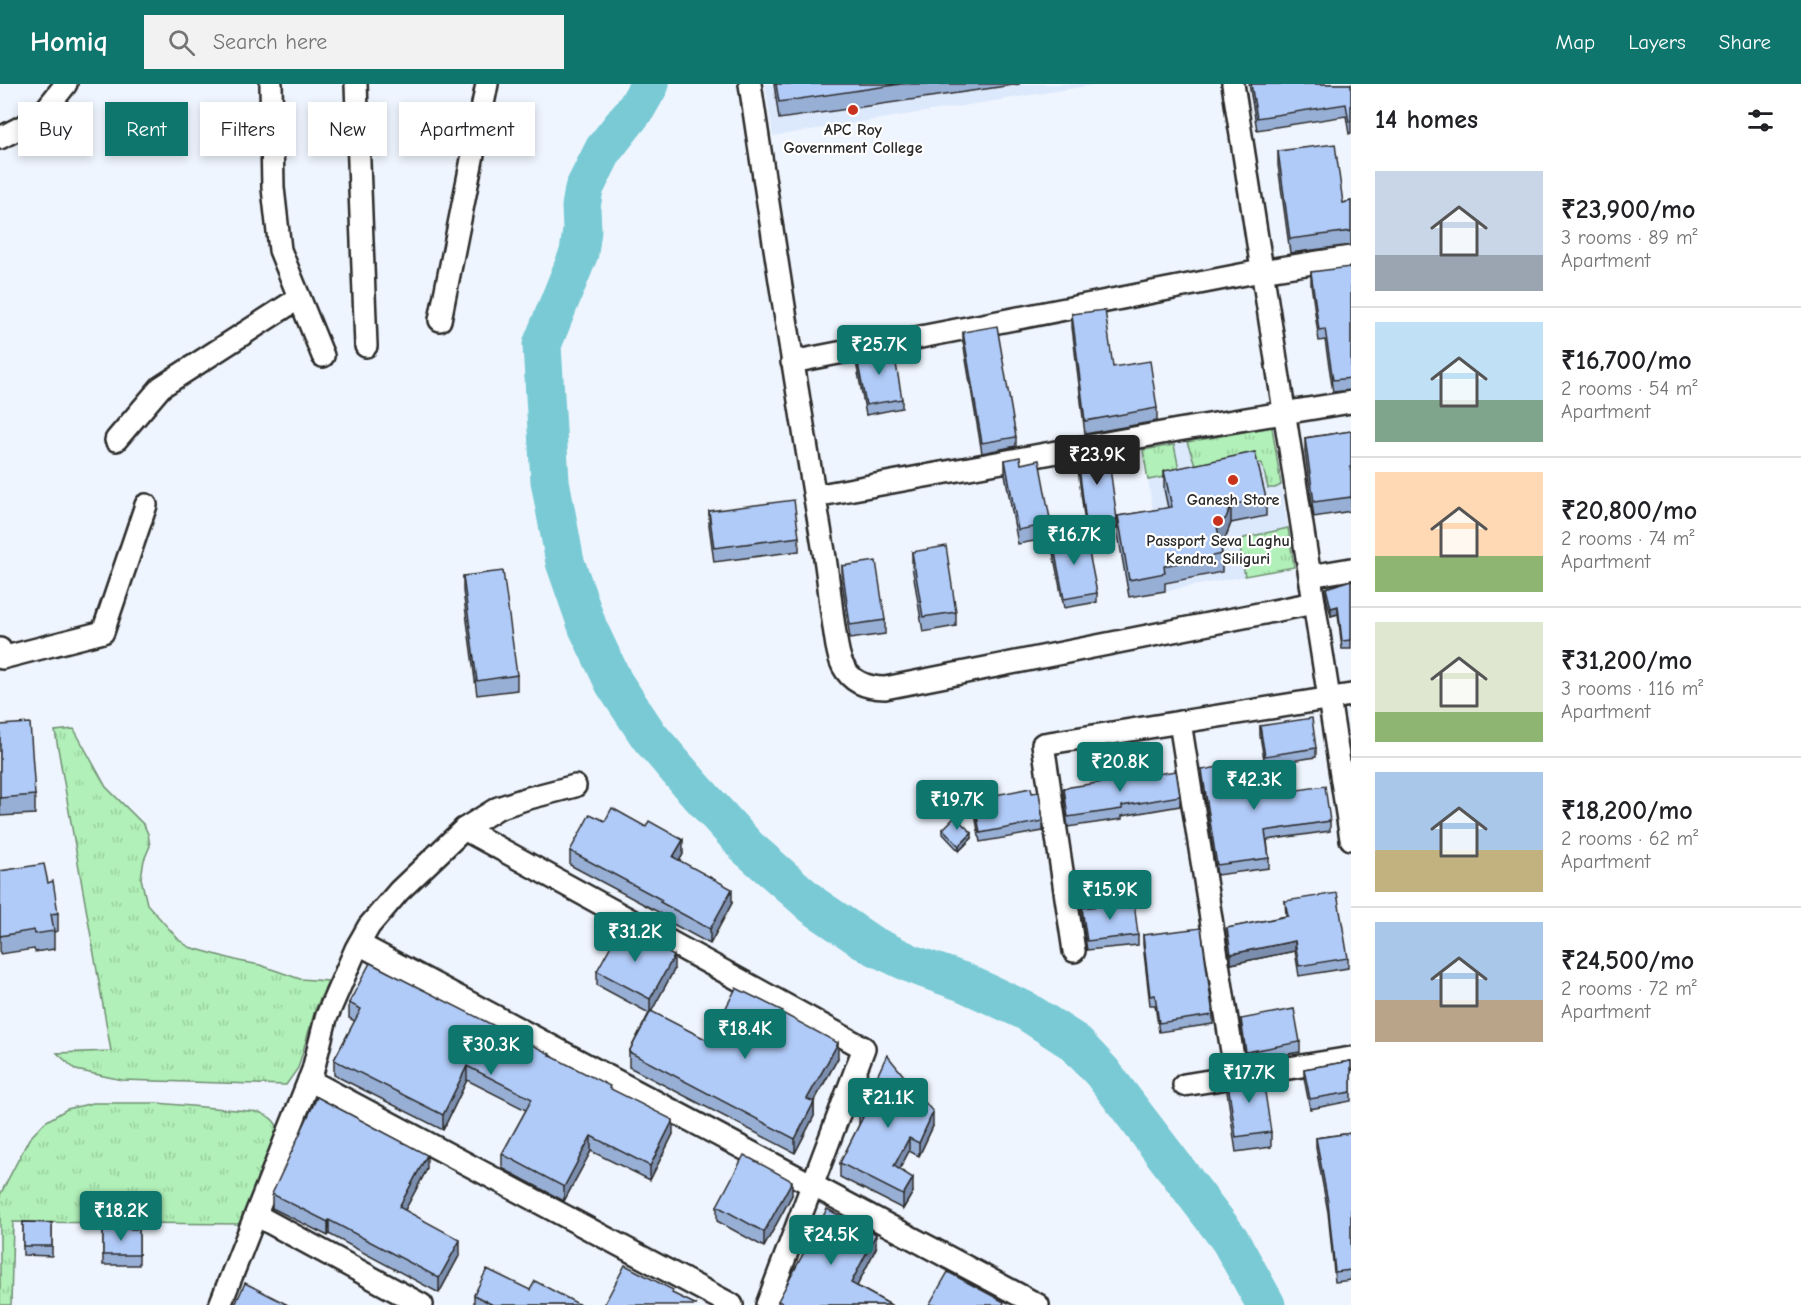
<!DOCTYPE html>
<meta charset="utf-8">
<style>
:root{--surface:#fff;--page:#f2f2f2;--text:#202124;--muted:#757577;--line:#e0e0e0;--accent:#0f766e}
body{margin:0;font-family:"Comic Neue",sans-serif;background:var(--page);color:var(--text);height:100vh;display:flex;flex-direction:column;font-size:22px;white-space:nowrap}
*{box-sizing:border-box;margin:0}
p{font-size:20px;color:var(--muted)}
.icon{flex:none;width:33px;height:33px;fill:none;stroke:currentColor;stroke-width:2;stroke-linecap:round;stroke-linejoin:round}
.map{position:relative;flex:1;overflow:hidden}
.sheet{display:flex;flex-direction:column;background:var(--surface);width:450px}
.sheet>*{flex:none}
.top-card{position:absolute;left:18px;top:18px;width:570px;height:54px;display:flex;gap:12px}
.price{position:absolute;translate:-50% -51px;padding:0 14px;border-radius:6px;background:var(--accent);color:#fff;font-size:20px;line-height:39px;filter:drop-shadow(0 2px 3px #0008)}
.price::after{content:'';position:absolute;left:50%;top:36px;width:18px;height:14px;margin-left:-9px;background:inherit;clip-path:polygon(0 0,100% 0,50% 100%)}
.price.selected{background:#222;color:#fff}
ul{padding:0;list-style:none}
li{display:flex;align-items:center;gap:18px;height:150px;padding:0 24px}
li+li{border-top:2px solid var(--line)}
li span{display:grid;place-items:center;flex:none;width:168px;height:120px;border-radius:0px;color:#555}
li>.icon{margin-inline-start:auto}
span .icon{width:72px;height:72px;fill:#fffc;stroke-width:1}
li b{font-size:26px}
h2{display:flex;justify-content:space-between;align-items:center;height:72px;padding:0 24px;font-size:26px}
.pill{padding:0 21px;border-radius:0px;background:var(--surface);box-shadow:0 3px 9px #0003;font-size:21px;line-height:54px}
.pill.selected{background:var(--accent);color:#fff}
header{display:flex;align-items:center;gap:36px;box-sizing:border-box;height:84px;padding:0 30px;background:var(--accent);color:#fff}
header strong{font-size:28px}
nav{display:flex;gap:33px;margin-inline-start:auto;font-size:21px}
.search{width:420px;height:54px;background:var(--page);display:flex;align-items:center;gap:15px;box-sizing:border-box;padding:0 21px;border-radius:0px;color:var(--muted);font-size:22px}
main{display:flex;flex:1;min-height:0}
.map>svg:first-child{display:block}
.built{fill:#dce8fc}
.grass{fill:url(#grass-tufts);stroke:#6e8e72;stroke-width:1.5}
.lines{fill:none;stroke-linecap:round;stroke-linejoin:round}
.river{stroke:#7acad5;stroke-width:39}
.street-casing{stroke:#2b2b2b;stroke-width:26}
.street{stroke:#fff;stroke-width:21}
.wall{fill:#98afd5;stroke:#2b2b2b;stroke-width:1.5}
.shaded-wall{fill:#7c8eae;stroke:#2b2b2b;stroke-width:1.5}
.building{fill:#b1cbf8;stroke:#2b2b2b;stroke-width:1.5}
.poi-dot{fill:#c8321e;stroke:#fff;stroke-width:2}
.labels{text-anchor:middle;stroke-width:4.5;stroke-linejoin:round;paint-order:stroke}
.poi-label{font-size:16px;font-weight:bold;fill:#2b2b2b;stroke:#fff}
</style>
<header>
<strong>Homiq</strong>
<div class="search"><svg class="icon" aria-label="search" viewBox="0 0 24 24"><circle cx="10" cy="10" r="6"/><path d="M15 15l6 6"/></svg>Search here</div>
<nav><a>Map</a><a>Layers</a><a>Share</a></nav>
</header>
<main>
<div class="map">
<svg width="1351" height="1221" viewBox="0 0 1351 1221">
<defs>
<pattern id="grass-tufts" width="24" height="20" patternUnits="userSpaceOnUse" patternTransform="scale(1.5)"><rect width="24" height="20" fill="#b1f0b8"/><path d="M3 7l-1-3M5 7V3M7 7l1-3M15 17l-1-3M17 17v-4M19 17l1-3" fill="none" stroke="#98ce9e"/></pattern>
</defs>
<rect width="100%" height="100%" fill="#eff5fe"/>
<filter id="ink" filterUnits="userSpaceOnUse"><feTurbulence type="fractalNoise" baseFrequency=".0167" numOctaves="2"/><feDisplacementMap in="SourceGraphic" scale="12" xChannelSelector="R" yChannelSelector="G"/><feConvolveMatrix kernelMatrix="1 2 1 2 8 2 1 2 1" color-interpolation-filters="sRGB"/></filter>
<g filter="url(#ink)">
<g class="built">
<polygon points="765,0 1100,0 773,52"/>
<polygon points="1272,343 1294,483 1166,507 1143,366"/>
</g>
<g class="grass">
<polygon points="1272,343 1281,401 1275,404 1268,404 1262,379 1200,387 1196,383 1187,358"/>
<polygon points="1174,361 1180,390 1148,396 1143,366"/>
<polygon points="1288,444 1294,483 1245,492 1240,464 1244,454"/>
<polygon points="74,645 106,703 144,741 148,750 150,762 144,776 141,794 147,820 179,856 189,863 239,877 260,881 300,895 328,897 315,926 298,984 286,1001 122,996 76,986 57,969 111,967 55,647"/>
<path d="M93,1019h64l102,9c9,4 16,7 19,17l-35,95 -230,-2 -2,83h-11v-110l29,-56 16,-17 22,-13z"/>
</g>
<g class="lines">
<polyline class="river" points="650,0 637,23 604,65 584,105 581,123 582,146 579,169 542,261 550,397 565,478 588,544 614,599 649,652 691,701 748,764 814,822 870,860 914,881 963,898 1026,927 1074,958 1102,988 1230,1156 1266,1221"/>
<defs>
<g id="street">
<polyline points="271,0 273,104 280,166 323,272"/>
<polyline points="356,0 366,262"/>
<path d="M750,0c23,154 47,308 73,462 5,27 7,54 11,81 2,12 3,28 9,39 9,17 25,22 42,22l429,-85"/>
<polyline points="1233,0 1351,755"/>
<polyline points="0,54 39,34 66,0"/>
<polyline points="440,236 487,0"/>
<polyline points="792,278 1261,187 1351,173"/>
<polyline points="116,356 161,303 299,214"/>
<polyline points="815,412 1178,346 1351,318"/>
<polyline points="1310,492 1351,485"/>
<polyline points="0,565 2,574 103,548 146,421"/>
<polyline points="1180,638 1236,993"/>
<polyline points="464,745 864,964 767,1221"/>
<polyline points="359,860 1038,1221"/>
<polyline points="1074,867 1043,660 1351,611"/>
<polyline points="309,996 732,1221"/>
<polyline points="1184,1001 1351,974"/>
<polyline points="256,1131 422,1221"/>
<polyline points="220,1221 313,986 326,934 356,865 369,842 399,807 464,745 498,724 525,715 575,702"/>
</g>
</defs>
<use href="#street" class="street-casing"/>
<use href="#street" class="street"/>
</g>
<g class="wall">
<polygon points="774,0 1020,0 779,35"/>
<polygon points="1249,0 1351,0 1351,49 1349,50 1346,32 1257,46"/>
<polygon points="1278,67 1343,119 1351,117 1351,161 1290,169 1278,81"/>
<polygon points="1311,188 1351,189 1351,306 1333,308 1325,256 1319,257 1311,200"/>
<polygon points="1072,230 1113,283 1157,324 1157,337 1085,350 1072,243"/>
<polygon points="963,248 1016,353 1016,362 982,369 963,258"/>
<polygon points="856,269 902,315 902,324 866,331 856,278"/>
<polygon points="1351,347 1351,427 1314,433 1305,368 1305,354"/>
<polygon points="1089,366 1117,435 1117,444 1086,448 1078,385 1078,375 1089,374"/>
<polygon points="1005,376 1021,380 1051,440 1051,454 1018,460 1005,390"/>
<polygon points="1164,387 1266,414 1266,432 1231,439 1226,452 1220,457 1222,470 1222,488 1165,499 1165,507 1129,513 1118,450 1118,432 1168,424 1164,405"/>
<polygon points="709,427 799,453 799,467 714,478 709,441"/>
<polygon points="1052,454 1097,509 1097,518 1064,524 1052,464"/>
<polygon points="912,468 956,528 956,542 923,548 912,482"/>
<polygon points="842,482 885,536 885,550 850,555 842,497"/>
<polygon points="463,492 517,591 517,606 477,611 463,507"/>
<polygon points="1351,496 1351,565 1342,565 1338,530 1331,532 1326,512 1326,504"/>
<polygon points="0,641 35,711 35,730 0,732"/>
<polygon points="1260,642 1316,664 1316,673 1265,681 1260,652"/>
<polygon points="1202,686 1264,711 1330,737 1330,747 1267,756 1269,774 1269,784 1217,791 1202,695"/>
<polygon points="1064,704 1180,712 1180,722 1122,732 1122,735 1068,743 1064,714"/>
<polygon points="1032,709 1043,737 1043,747 980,758 974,725 974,715"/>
<polygon points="605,737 683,770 679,777 732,819 710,860 660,833 660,829 570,781 570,767"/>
<polygon points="943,745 972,754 959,767 943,750"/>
<polygon points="0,787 48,799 58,829 58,847 54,848 54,865 35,868 34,865 0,870"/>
<polygon points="1285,817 1348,874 1348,884 1299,892 1295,867 1231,880 1227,854 1227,844 1286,832"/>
<polygon points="1082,824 1138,851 1138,861 1087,866 1082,834"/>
<polygon points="1143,851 1213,931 1213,940 1159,948 1155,921 1150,921 1143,860"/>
<polygon points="674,886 651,928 709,957 783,930 838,974 814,1018 814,1032 795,1069 629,983 629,968 649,929 597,901 597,887"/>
<polygon points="349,919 550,972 610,1005 673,1050 650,1096 591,1067 564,1117 502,1084 502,1070 526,1026 467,996 443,1046 334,991 334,976 355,937 349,934"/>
<polygon points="1241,935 1300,958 1300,968 1246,977 1241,944"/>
<polygon points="1351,977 1351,1017 1310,1025 1304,994 1304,985"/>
<polygon points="1227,993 1271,1048 1271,1063 1236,1068 1227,1007"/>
<polygon points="859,1031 933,1042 919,1072 909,1067 899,1086 913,1108 903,1125 840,1093 840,1079 859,1041"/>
<polygon points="1351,1049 1351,1196 1335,1198 1328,1128 1316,1064 1316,1054"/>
<polygon points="427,1085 405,1126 460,1170 439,1209 329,1150 328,1152 272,1124 272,1110"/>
<polygon points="792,1111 764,1163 717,1137 717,1122"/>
<polygon points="23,1138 52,1139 52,1172 23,1171"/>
<rect x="103" y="1145" width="36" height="36"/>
<polygon points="876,1164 857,1202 891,1221 778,1221 778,1217"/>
<polygon points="530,1206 580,1221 474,1221 474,1211"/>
</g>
<g class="shaded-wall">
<polygon points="1231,421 1231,439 1226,452 1217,460 1217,442"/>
<polygon points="1338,522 1338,530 1331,532 1331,524"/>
<polygon points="972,749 972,754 959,767 959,762"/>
<polygon points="683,756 683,770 673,788 673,773"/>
<polygon points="732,805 732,819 710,860 710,845"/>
<polygon points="1295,857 1295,867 1231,880 1231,870"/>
<polygon points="674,872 674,886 650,930 650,915"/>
<polygon points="838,959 838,974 807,1029 807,1015"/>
<polygon points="467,982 467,996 443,1046 443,1031"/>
<polygon points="814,1018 814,1032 795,1069 795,1055"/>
<polygon points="933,1028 933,1042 919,1072 919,1059"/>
<polygon points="673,1036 673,1050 650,1096 650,1082"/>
<polygon points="591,1052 591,1067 564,1117 564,1103"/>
<polygon points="909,1054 909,1067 894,1096 894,1082"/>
<polygon points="427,1071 427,1085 399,1137 399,1123"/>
<polygon points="913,1094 913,1108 903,1125 903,1111"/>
<polygon points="792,1097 792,1111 764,1163 764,1148"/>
<polygon points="329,1136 329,1150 328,1152 328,1138"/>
<polygon points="876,1150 876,1164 851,1214 851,1199"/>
<polygon points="460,1156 460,1170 439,1209 439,1194"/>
</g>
<g class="building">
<polygon points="776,0 901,0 779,18"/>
<polygon points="1251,0 1351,0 1351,37 1349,38 1346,20 1257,34"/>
<polygon points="1335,60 1343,119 1351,117 1351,147 1290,155 1278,67"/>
<polygon points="1350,183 1351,189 1351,294 1333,296 1325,245 1319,246 1311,188"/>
<polygon points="1105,226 1113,283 1150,277 1157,324 1085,337 1072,230"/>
<polygon points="997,242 1016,353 982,359 963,248"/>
<polygon points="893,262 902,315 866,321 856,269"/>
<polygon points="1351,347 1351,413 1314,418 1305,354"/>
<polygon points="1107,362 1117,435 1086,439 1078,375 1090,373 1089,366"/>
<polygon points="1255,368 1266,414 1231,421 1226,434 1217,442 1222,470 1164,482 1165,489 1129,496 1118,432 1172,423 1164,387"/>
<polygon points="1020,373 1021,380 1039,376 1051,440 1018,446 1005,376"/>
<polygon points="794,416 799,453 714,464 709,427"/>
<polygon points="1085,448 1097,509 1064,515 1052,454"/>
<polygon points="946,462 956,528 923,533 912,468"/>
<polygon points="876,477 885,536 850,541 842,482"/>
<polygon points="503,487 517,591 477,597 463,492"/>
<polygon points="1351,496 1351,556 1342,557 1338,522 1331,524 1326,504"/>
<polygon points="1312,634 1316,664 1265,672 1260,642"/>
<polygon points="30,639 35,711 0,714 0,641"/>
<polygon points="1257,676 1264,711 1325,702 1330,737 1265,747 1269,774 1217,781 1202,686"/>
<polygon points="1176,687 1180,712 1122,722 1122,725 1068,733 1064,704"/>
<polygon points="1031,704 1032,709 1039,708 1043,737 980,749 974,715"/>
<polygon points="612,724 646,743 649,737 683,756 673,773 732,805 710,845 660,818 662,816 570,767 590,730 605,737"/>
<polygon points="955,733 972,749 959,762 943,745"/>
<polygon points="44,780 48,799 53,797 58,829 51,830 54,847 35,850 34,846 0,852 0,787"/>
<polygon points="1337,809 1348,874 1299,882 1295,857 1231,870 1227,844 1288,832 1285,817"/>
<polygon points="1134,818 1138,851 1087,857 1082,824"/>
<polygon points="621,843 674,872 650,915 597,887"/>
<polygon points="1201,844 1213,931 1159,939 1155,911 1150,912 1143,851"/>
<polygon points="370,879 550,970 549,971 610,1002 609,1004 673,1036 650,1082 591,1052 564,1103 502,1070 532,1015 467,982 443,1031 334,976 361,925 349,919"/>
<polygon points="736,904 783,927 782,929 838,959 807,1015 814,1018 795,1055 629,968 651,927 709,957"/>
<polygon points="1294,925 1300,958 1246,968 1241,935"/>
<polygon points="887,971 933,1028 919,1059 909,1054 894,1082 913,1094 903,1111 840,1079 863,1033 859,1031"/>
<polygon points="1351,977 1351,1008 1310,1015 1304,985"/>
<polygon points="1262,988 1271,1048 1236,1053 1227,993"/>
<polygon points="317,1013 427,1071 399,1123 460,1156 439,1194 329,1136 328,1138 272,1110"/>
<polygon points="1351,1049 1351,1186 1335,1188 1328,1118 1316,1054"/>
<polygon points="744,1071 792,1097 764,1148 717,1122"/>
<polygon points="827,1125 876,1150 851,1199 891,1221 786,1221 778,1217"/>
<polygon points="23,1138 52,1139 52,1162 23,1162"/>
<rect x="103" y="1145" width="36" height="26"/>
<polygon points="625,1181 673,1206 672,1209 697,1221 604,1221"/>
<polygon points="487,1185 530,1206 535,1197 580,1221 493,1221 474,1211"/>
<polygon points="948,1188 1004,1218 1003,1221 929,1221"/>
<polygon points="245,1199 288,1221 235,1221"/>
</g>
</g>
<g class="poi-dot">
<circle cx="853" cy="26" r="6"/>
<circle cx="1233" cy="396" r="6"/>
<circle cx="1218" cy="437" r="6"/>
</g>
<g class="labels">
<g class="poi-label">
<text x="853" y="51">APC Roy<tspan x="853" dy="18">Government College</tspan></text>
<text x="1233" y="421">Ganesh Store</text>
<text x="1218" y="462">Passport Seva Laghu<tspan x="1218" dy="18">Kendra, Siliguri</tspan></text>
</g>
</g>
</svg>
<b class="price" style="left:879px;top:292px">₹25.7K</b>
<b class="price selected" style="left:1097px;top:402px">₹23.9K</b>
<b class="price" style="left:1074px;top:482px">₹16.7K</b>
<b class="price" style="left:1120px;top:709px">₹20.8K</b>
<b class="price" style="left:1254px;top:727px">₹42.3K</b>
<b class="price" style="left:957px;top:747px">₹19.7K</b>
<b class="price" style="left:1110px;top:837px">₹15.9K</b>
<b class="price" style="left:635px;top:879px">₹31.2K</b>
<b class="price" style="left:745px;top:976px">₹18.4K</b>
<b class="price" style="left:491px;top:992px">₹30.3K</b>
<b class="price" style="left:1249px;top:1020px">₹17.7K</b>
<b class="price" style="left:888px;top:1045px">₹21.1K</b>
<b class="price" style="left:121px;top:1158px">₹18.2K</b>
<b class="price" style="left:831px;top:1182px">₹24.5K</b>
<div class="top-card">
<a class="pill">Buy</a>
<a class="pill selected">Rent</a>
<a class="pill">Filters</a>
<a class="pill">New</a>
<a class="pill">Apartment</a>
</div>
</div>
<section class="sheet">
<h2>14 homes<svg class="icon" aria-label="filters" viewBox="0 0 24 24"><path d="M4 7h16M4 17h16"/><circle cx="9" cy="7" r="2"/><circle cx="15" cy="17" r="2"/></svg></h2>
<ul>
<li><span style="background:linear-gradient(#c9d6e8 70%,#9aa5b1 0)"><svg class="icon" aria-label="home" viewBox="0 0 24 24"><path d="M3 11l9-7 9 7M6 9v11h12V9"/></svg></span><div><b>₹23,900/mo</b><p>3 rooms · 89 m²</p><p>Apartment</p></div></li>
<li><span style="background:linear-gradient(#bfe0f5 65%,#7fa58c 0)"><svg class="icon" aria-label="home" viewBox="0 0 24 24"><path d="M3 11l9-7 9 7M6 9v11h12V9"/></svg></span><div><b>₹16,700/mo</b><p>2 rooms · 54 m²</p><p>Apartment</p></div></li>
<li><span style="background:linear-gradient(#ffd9b3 70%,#8fb573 0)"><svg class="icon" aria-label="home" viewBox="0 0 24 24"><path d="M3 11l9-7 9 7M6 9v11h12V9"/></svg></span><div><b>₹20,800/mo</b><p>2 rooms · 74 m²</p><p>Apartment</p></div></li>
<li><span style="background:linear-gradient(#dfe7d0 75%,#8fb573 0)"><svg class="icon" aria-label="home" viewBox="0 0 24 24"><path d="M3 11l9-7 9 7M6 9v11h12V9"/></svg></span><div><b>₹31,200/mo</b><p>3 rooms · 116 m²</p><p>Apartment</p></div></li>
<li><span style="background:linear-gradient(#a9c7e8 65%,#c2b280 0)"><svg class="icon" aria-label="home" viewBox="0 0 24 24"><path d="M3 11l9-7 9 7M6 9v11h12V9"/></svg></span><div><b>₹18,200/mo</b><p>2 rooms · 62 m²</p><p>Apartment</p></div></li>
<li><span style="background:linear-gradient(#a9c7e8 65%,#b9a48a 0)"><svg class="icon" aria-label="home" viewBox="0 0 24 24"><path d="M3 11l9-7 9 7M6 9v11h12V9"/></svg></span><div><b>₹24,500/mo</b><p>2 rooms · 72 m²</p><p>Apartment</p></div></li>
</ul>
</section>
</main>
